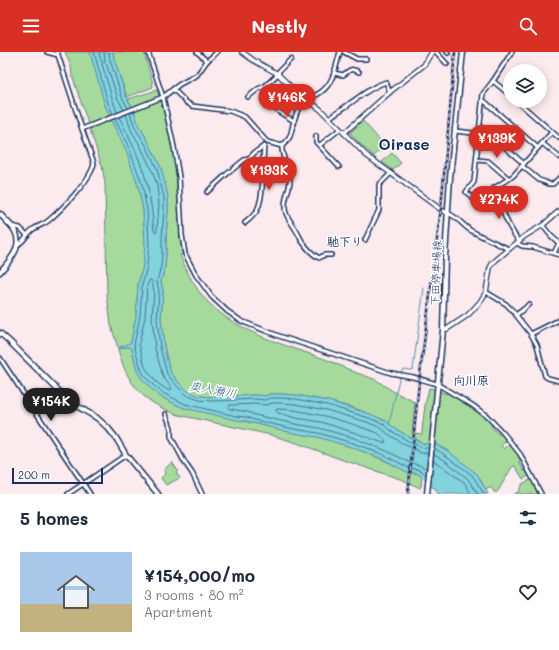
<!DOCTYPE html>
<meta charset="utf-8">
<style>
:root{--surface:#fff;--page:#f6f6f7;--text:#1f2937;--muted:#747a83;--accent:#d93025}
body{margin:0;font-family:Mali,"Klee One",sans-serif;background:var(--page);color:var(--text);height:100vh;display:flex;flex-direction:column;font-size:15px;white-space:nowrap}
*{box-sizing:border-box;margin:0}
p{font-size:13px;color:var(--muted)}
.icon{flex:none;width:22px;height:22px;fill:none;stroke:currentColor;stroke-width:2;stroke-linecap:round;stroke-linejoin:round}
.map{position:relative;height:442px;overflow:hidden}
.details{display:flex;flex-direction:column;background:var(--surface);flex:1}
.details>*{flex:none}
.tools{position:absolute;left:503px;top:12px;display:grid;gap:8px}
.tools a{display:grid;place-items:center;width:44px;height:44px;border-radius:50%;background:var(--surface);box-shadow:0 2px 10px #0003;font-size:20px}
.scale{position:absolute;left:12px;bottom:10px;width:91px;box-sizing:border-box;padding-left:4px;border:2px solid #1b2f5e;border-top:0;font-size:11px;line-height:14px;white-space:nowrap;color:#1b2f5e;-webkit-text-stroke:3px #fff;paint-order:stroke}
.price{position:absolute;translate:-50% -34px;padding:0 9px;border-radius:14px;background:var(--accent);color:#fff;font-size:13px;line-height:26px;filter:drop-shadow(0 1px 2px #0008)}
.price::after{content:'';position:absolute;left:50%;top:24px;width:12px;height:9px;margin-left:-6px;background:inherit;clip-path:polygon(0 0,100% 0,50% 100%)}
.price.selected{background:#222;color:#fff}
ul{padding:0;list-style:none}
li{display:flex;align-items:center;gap:12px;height:100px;padding:0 20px}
li span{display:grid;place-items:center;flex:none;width:112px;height:80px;border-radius:0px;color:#555}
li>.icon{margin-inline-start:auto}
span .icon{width:48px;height:48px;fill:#fffc;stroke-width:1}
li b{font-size:17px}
h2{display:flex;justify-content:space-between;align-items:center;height:48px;padding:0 20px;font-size:17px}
header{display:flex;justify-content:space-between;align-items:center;height:52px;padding:0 20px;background:var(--accent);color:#fff;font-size:18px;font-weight:700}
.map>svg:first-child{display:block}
.green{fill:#a6da9c;stroke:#60847d}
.water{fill:#83d3de;stroke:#5991ab}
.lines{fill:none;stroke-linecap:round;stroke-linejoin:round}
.shore{stroke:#457191;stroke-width:1}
.stream{stroke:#5991ab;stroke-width:1}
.minor-casing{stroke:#1b2f5e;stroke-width:6}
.tertiary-casing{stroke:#1b2f5e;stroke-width:6}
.secondary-casing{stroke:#1b2f5e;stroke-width:7}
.minor{stroke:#fff;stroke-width:3}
.tertiary{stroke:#fff;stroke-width:3.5}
.secondary{stroke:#fff;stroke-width:4}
.rail-casing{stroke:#1b2f5e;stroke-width:2.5}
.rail{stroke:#fff;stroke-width:1;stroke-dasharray:3;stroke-linecap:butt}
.labels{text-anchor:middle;stroke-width:3;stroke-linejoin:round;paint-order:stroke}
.street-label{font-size:11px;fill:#1b2f5e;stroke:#fff}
.neighbourhood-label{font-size:12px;font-weight:bold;fill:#1b2f5e;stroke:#fff}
.water-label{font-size:12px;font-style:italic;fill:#3a6084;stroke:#fff}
.district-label{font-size:15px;font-weight:bold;fill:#1b2f5e;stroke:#fff}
</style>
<header><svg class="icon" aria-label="menu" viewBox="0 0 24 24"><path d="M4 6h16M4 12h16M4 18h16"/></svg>Nestly<svg class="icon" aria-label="search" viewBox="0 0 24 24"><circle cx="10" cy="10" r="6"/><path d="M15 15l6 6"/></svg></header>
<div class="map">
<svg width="559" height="442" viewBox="0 0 559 442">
<rect width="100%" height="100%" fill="#fbeaee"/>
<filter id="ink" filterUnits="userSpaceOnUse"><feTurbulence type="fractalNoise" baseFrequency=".025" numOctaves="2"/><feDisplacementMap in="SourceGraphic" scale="8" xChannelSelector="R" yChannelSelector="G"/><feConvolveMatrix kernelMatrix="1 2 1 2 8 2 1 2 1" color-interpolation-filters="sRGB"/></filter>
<g filter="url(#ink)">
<g class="green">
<polygon points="65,0 90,0 105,53 112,70 126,98 138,134 143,158 145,192 143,214 138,233 136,264 131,290 126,293 118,296 111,273 107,243 105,132 102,114 72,23 71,14"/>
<polygon points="113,0 144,0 152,28 153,35 127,45 114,7"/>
<path d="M157,38l10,32 5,24 4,25 4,67 3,16 -3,1c7,17 15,34 28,47 32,33 80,43 122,59 7,3 13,6 20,9 8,4 17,6 26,10 4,2 8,6 12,8 8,6 20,9 27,15l-3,30 10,1v-3l3,-26 4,-17 5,1 12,5 2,-2 24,14 11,9 10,9 -2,2 7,8 3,-2 6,8 -6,6 3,3 6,-6 12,17 -3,2 5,9 3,-2 3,6 -7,4 -8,-13 -3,1 -14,24 -1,1h-3l-3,-5 -5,3 -9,-16 -3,-2 -26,-21 -13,-7h-11l-5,-3 -10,-4 -16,-10 -7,-6 -16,-7 -16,-6 -26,-7 -32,-6 -15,-1h-11l-5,2 -9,-1 -41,2 -16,-1 -10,-4 -10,-9 -8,-10 -4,-13 -3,-14 -3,-28 2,-26 -2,-11 4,-14 1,-13v-17l2,-26v-14l-7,-29 -12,-25 -6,-11 -4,-5 -5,-16 -6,-12z"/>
<polygon points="363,69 385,94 374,104 363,95 350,81"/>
<polygon points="392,101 401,111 393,118 382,110"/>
<path d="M126,295h4l2,2 5,22 13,17 11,9 23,11c36,8 71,15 107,24 9,2 18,3 27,5 30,8 60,19 88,34 5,3 12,1 16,6l-1,9 -1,2 -17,-8 -63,-21 -43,-16 -26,-8 -92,-20c-35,-12 -52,-30 -61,-66z"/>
<polygon points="172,410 178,419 176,421 180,426 166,433 161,426 165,422 164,418"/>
<polygon points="532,427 539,442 514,442 518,440 522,432"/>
</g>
<polygon class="water" points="90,0 113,0 114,7 126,44 134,59 139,75 143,80 149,91 161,116 165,131 168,145 168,159 166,185 166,202 165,215 161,229 163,240 161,266 164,294 167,308 171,321 179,331 189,340 200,344 215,345 256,343 265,344 270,342 281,342 296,343 328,349 370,362 386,369 393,375 409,385 419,389 424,392 435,392 448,399 477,422 488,442 438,442 435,436 432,435 420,423 416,421 407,420 383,407 351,395 317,385 293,381 253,371 246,369 236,368 184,356 177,353 161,345 150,336 142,327 137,319 132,297 130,295 126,295 118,297 118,296 126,293 131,290 136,264 138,233 143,214 145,192 143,158 138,134 126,98 112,70 105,53"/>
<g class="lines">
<g class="shore">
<polyline points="94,0 108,51 113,62"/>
<polyline points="99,0 101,9 103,10 102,12 113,49 117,60"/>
<polyline points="104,0 105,8 104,9 106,11 118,47 124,58"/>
<polyline points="109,0 110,8 122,45 128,56"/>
<polyline points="130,61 135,76 146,93 157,117 164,145 164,159 162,185 162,202 161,214 157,229 159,240 157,267 160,295 167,322 177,334 186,343 199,348 215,349 255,347 265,348 271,346 281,346 296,347 327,353 369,366 384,372 390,378 408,389 417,393 423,396 428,396"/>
<path d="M119,65c11,22 22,43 28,67 4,15 5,30 7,46l2,2 1,-2 2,-26 -2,-19 -5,-14 -11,-24 -10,-17 -5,-16"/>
<polyline points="115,67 129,96 142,132 147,158 149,192 147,214 142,234 140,264 134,293 141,317 145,325 153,333 163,341 185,352 236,364 247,365 254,368 294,377 318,381 353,391 384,403 409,416 417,417 422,419 426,423"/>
<polygon points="150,228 152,229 154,240 152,266 155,296 163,325 172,336 170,339 166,337 156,330 149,321 145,315 139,292 145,265 147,234 149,229"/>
<polygon points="277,357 294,358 325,364 349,371 378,381 385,388 386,390 383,391 356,381 321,370 296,366 278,361 276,359"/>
<polyline points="434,396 445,403 472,423 484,442"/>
<polyline points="434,402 443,407 468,427 478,442"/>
<polyline points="433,408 465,431 471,442"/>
<polyline points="426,416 419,413 411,411 387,399 354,386 319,376 295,372 255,363 248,360 230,357 228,355 230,353 255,352 266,353 272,351 281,351 295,352 326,358 367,370 381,376 388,382 405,393 415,397 421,401 428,401"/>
</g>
<polyline class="stream" points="389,373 400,322 403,317 410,318 413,317 424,236"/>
<defs>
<g id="minor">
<polyline points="47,0 58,3"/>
<polyline points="148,0 163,45 174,95 179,125 182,183 185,202 196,223 212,245 227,259 241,269 279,284 391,321 413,325 437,332 472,353 487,364 504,382 520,402 541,442"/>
<polyline points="197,0 207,9"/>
<polyline points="344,0 357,7 366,7"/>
<polyline points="436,0 447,12"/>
<polyline points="447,0 448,1"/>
<polyline points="512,0 493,29 483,42 474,130 466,140 481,154 494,136 513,124 552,80"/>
<path d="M334,21l9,2c8,-5 6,-8 16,-3"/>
<polyline points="493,29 510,43"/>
<polyline points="173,37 186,50 192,54 230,59 245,65 267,90 282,94"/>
<polyline points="248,45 258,37 265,34 278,22 279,19 291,7"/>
<path d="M303,45c-3,8 -7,16 -9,24 -4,13 -1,15 -12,25 -1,11 7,21 8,32 1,9 -5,18 -5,27 -1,9 5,15 9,22 3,4 5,9 8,14 4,6 10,13 17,17l5,-3h7"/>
<polyline points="273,47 282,39 290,35"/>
<path d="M307,48c5,-3 10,-5 14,-8 13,-9 15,-27 19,-40"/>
<polyline points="483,48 538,96"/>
<polyline points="517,49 559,86"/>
<polyline points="274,52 279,60 294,69"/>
<path d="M329,66c5,-4 10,-7 16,-11 13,-9 25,-20 41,-25l4,10"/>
<polyline points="82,77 163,45 180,32 197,23 207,9 217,0"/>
<polyline points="455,79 491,83 524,112"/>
<polyline points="316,84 316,90 339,115"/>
<polyline points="542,91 559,105"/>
<polyline points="320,93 340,77"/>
<polyline points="477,108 488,109 509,127"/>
<polyline points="522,114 539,128 545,130 549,132 553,132 559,126"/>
<path d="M494,136c7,8 5,13 8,21 4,12 10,23 17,32"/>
<polyline points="207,140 227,122 244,108 249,107 254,101 264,94"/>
<path d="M447,161c10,3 15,12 23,17 12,7 26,13 39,19"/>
<path d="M245,171c4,-3 8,-7 11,-11 9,-14 6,-49 8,-66"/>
<polyline points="11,174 20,176 27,183"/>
<polyline points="543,174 551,184 559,191"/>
<polyline points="365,188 379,158 379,133 391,121"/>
<polyline points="517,191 522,194 533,195 559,203"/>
<path d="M17,193c7,-3 9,-10 15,-15 5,-4 11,-5 16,-9 13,-11 44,-42 46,-58l-12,-34 -25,-77"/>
<polyline points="554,201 559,191"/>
<polyline points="486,240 506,252 512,258 531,282 537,293 545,324 548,326 559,329"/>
<polyline points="516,263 524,257 529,252"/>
<polyline points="531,282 559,268"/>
<polyline points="0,306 90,442"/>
<polyline points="166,362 171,376 171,385 185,411 192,421 202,442"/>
<polyline points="68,442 126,403"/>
</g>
<g id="tertiary">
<polyline points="242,0 253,8 278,22 296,40 320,57 366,103 440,157 447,161"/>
<polyline points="344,81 390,40 424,13 432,0"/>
<polyline points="443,278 447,277 468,263 480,250 486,240 490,216 492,212 496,208 525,184 543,173 559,159"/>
</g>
<g id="secondary">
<path d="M0,162c4,5 9,9 13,14 12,17 -2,31 -13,44"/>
<polyline points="0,281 9,289 64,344 72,351 97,366 108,376 116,386 126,403 158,442"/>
<polyline points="427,442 443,278 445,205 450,125 463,0"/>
</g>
</defs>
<use href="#minor" class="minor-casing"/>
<use href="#tertiary" class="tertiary-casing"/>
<use href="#secondary" class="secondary-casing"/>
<use href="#minor" class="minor"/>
<use href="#tertiary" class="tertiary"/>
<use href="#secondary" class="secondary"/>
<defs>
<polyline id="rail" points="408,442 419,330 441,156 455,0"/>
</defs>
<use href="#rail" class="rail-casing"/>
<use href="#rail" class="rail"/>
</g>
</g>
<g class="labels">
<g class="street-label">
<text transform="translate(436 221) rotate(-88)" y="4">下田停車場線</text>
</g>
<g class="neighbourhood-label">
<text x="345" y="194">馳下り</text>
<text x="471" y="333">向川原</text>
</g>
<g class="water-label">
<text transform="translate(213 338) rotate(10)" y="4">奥入瀬川</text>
</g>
<g class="district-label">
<text x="404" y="98">Oirase</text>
</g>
</g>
</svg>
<div class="tools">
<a><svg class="icon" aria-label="layers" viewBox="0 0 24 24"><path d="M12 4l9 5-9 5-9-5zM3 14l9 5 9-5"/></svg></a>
</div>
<div class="scale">200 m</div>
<b class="price" style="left:287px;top:66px">¥146K</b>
<b class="price" style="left:497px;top:107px">¥139K</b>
<b class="price" style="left:269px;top:139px">¥193K</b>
<b class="price" style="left:499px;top:168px">¥274K</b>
<b class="price selected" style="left:51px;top:370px">¥154K</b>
</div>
<section class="details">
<h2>5 homes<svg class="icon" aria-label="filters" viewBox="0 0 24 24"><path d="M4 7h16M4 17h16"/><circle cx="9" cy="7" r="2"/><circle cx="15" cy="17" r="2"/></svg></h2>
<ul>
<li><span style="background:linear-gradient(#a9c7e8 65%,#c2b280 0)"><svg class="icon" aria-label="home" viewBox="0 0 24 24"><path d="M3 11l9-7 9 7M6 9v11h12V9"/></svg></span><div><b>¥154,000/mo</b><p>3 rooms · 80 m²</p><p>Apartment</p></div><svg class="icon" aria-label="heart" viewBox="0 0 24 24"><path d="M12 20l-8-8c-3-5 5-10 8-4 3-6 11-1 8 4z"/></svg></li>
</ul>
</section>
